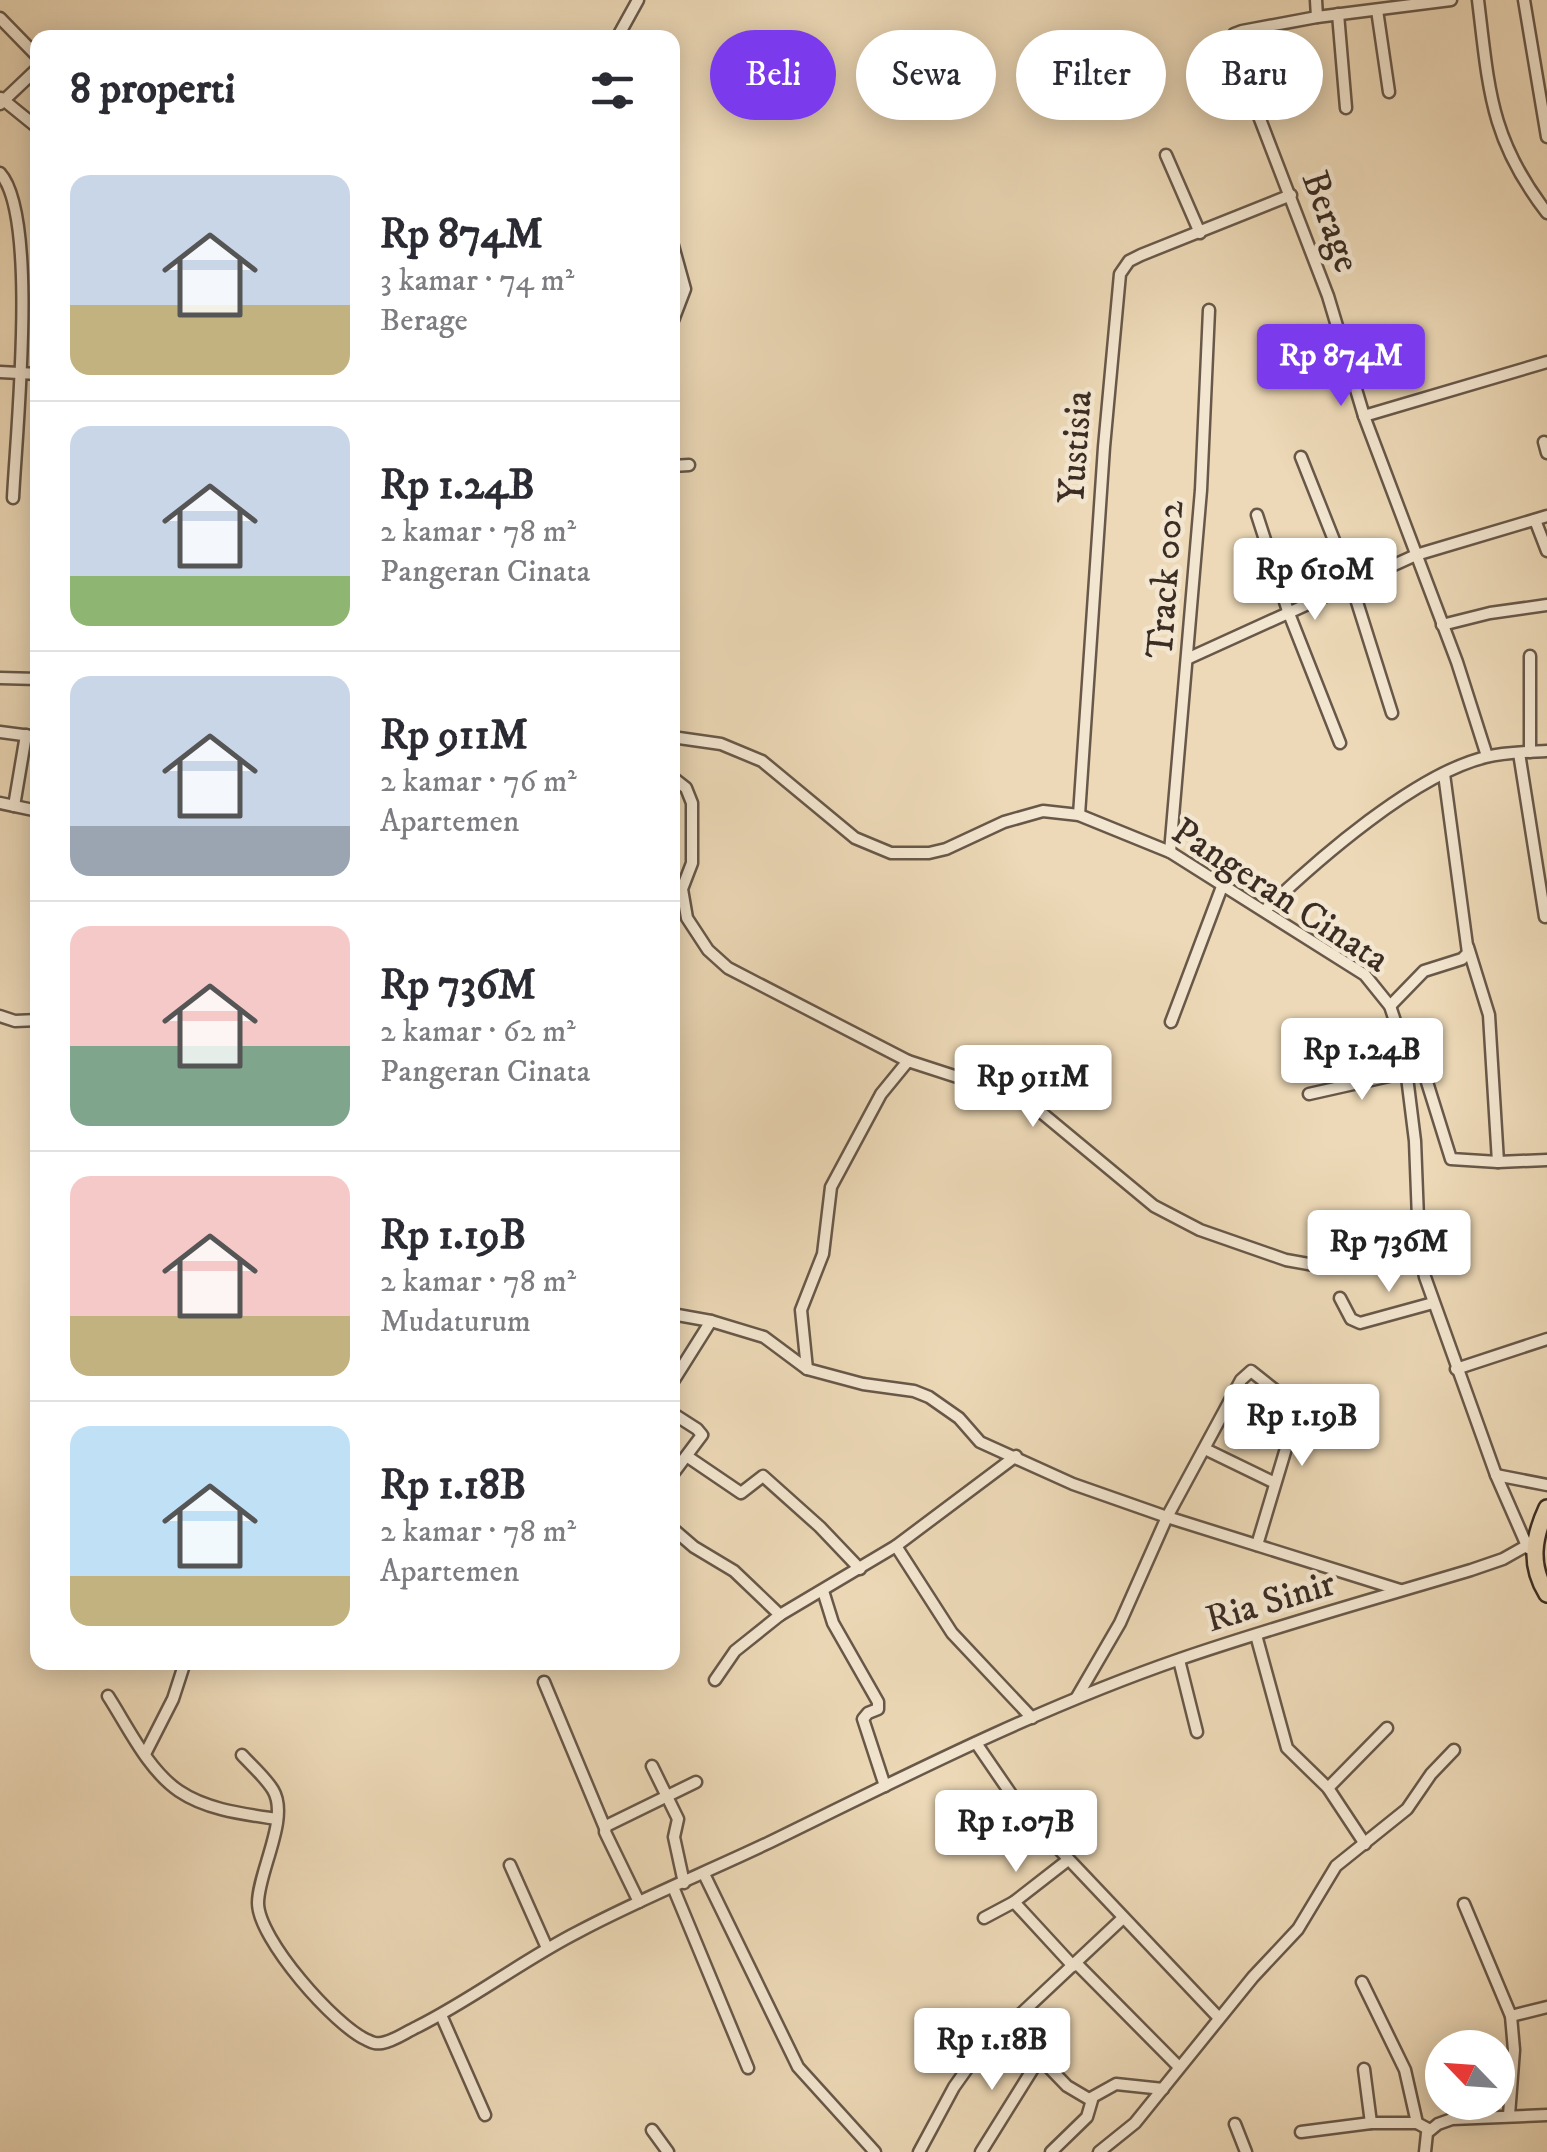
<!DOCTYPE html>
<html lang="id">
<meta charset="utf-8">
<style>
:root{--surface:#fff;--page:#f2f2f3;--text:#2b2b33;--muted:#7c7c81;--line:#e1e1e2;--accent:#7c3aed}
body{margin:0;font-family:"IM FELL DW Pica",serif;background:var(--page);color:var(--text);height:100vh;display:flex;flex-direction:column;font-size:38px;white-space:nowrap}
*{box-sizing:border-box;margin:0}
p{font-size:32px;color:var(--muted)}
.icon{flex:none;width:55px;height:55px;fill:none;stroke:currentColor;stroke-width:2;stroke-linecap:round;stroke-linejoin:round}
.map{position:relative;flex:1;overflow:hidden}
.side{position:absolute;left:30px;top:30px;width:650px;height:1640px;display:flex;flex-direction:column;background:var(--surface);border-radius:20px;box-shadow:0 5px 25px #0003}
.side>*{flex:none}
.banner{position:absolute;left:710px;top:30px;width:685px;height:90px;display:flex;gap:20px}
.needle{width:65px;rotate:295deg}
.tools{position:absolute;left:1425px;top:2030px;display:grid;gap:20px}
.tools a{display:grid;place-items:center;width:90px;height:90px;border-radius:50%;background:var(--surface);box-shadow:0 5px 25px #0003;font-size:50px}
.price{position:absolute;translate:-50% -85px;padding:0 22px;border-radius:10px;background:#fff;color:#222;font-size:32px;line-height:65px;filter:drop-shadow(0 2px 5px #0008)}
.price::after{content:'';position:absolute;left:50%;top:60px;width:30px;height:22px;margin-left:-15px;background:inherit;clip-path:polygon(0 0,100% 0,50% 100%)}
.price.current{background:var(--accent);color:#fff}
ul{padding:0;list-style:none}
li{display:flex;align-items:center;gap:30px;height:250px;padding:0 40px}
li+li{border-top:2px solid var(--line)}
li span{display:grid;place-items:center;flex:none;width:280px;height:200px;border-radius:20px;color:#555}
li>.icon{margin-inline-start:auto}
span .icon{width:120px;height:120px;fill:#fffc;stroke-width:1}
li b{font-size:42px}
h2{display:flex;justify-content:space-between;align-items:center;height:120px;padding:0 40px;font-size:42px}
.chip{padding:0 35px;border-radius:45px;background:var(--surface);box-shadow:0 5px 25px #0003;font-size:35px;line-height:90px}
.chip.current{background:var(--accent);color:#fff}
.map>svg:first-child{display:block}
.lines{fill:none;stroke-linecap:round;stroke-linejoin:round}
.minor-casing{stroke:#685849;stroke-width:15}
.highway-casing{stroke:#3b2d24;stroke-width:20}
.minor{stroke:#f3e6d0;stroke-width:10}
.highway{stroke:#edd9b7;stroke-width:15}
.labels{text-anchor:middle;stroke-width:9;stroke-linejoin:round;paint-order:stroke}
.street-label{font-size:38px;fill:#3b2d24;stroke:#f3e6d0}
</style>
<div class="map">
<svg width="1547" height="2152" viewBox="0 0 1547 2152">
<rect width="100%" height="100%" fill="#edd9b7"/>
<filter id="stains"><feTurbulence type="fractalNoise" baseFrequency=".002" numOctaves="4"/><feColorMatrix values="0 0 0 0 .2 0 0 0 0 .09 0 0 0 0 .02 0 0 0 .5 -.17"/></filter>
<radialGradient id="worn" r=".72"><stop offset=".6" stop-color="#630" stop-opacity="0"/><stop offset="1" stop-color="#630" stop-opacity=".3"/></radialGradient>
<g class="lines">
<defs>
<g id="minor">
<polyline points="1316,0 1317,17"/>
<polyline points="1451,0 1317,17 1242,31 1234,34 1230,41 1328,296 1364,416 1457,662 1487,756"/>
<path d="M1478,0c11,90 12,139 69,213"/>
<polyline points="1524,0 1547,137"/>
<polyline points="1377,10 1389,92"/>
<polyline points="1338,14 1346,108"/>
<polyline points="0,18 38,57"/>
<polyline points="617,38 638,0"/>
<polyline points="1,98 38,128"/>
<polyline points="0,104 38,68"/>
<polyline points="1166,155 1200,233"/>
<path d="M0,173c39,43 16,261 13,325"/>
<polyline points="672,242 685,289 672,323"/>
<polyline points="0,372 38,374"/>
<polyline points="1364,416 1547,362"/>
<polyline points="1544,442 1547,453"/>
<polyline points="1301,457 1351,583 1392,713"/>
<polyline points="672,466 689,465"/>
<polyline points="1257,515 1288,611 1340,743"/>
<polyline points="1535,520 1547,551"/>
<polyline points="1442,625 1490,613 1547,605"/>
<polyline points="1530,656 1530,752"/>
<polyline points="1189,658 1416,555 1547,516"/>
<polyline points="0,678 38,679"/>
<polyline points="0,732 38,737"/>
<polyline points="672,737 721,744 762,761 855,838 891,853 929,853 946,849 1004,822 1043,811 1079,815 1170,852 1365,975 1390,1006 1403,1045 1415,1141 1419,1245 1425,1277 1496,1475 1528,1548"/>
<polyline points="1519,753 1545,917"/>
<polyline points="672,777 686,788 692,803 692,863 682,889 687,918 708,950 728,968 908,1061"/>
<polyline points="0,803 38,811"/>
<polyline points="14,806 26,735"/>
<polyline points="1079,815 1104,447 1120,274 1129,261 1141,255 1291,195"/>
<polyline points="1170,852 1201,490 1209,310"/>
<path d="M1265,910c52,-50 150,-136 221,-153 19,-5 41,-5 61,-6"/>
<polyline points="1468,947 1489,1015 1498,1162"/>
<polyline points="1390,1006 1424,971 1462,959 1468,953 1444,774"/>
<polyline points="0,1016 15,1021 38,1020"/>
<polyline points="1171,1022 1223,884"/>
<polyline points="1403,1045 1422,1066 1451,1159 1498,1162 1547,1160"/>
<polyline points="1309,1094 1407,1072"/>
<polyline points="1340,1298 1351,1319 1360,1323 1433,1303"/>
<polyline points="672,1314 711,1321 764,1337 807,1369 863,1384 914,1391 929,1397 959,1418 980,1442 1073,1484 1167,1517 1400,1590"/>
<polyline points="807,1369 801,1310 823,1254 831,1187 881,1094 908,1061 1025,1099 1154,1206 1200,1230 1286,1260 1325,1267 1419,1245"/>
<polyline points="1456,1369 1547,1339"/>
<polyline points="672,1383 711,1321"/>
<polyline points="672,1413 697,1429 702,1435 672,1475"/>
<polyline points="1205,1449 1275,1483"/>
<polyline points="688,1457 741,1493 763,1476 820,1527 860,1569"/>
<polyline points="1496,1475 1547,1485"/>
<polyline points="672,1528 694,1547 734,1571 780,1615"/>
<polyline points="896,1546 952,1633 1032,1718"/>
<polyline points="823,1591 833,1623 878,1702 878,1709 868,1713 863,1719 885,1786"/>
<polyline points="1256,1635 1287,1748 1328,1788 1365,1844"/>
<polyline points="1179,1660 1197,1732"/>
<polyline points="715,1680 735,1651 780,1615 896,1546 1016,1456"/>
<polyline points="544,1682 605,1828"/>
<path d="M108,1696c20,31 40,74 71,95 28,19 65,23 98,28"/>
<polyline points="1077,1697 1120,1623 1167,1517 1241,1380 1251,1371 1294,1405 1296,1415 1257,1545"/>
<polyline points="976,1743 1022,1810 1219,2018"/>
<polyline points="145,1754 173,1699 185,1662"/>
<path d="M242,1755c10,11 23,22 31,35 17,28 -15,82 -15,113 0,36 77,123 109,137 6,3 9,4 15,3 12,-2 24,-11 35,-16 56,-28 106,-67 161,-95 62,-33 127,-59 190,-89 135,-66 270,-135 412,-184 96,-33 194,-60 291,-89l32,-11 23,-13"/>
<polyline points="652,1766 678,1819 674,1837 684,1883"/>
<polyline points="1328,1788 1387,1728"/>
<polyline points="510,1865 547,1948"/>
<polyline points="704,1874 798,2067 875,2152"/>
<polyline points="673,1887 748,2068"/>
<polyline points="639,1902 605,1832 606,1826 696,1782"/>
<polyline points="1014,1902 1073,1966"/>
<polyline points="1464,1904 1511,2016 1514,2050 1509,2115"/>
<polyline points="984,1918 1014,1902 1068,1860"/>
<polyline points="1076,1963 1179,2067"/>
<polyline points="1362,1982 1405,2070 1417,2123 1430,2130"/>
<polyline points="441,2015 485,2115"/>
<polyline points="1511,2016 1547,2007"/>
<polyline points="1008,2025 1067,2086 1089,2099 1116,2084 1163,2089"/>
<polyline points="1364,2069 1371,2123"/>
<polyline points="1235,2124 1246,2152"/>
<polyline points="652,2130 668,2152"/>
<polyline points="1301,2132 1371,2123 1417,2123"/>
<polyline points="919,2152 954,2087 976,2056 1123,1918"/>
<polyline points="981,2152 1039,2059"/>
<polyline points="1051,2152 1087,2117 1092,2100"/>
<polyline points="1099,2152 1135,2123 1253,1977 1298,1929 1336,1866 1407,1809 1431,1774 1454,1750"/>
<polyline points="1425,2152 1427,2133 1438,2124 1452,2119 1547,2115"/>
</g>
<path id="highway" d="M1547,1508c-14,30 -18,57 0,86"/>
</defs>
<use href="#minor" class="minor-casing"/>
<use href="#highway" class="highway-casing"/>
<use href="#minor" class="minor"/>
<use href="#highway" class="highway"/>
</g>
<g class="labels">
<g class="street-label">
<text transform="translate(1332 221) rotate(70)" y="13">Berage</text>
<text transform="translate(1074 447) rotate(-86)" y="13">Yustisia</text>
<text transform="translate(1164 579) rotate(-86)" y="13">Track 002</text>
<text transform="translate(1281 894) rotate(33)" y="13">Pangeran Cinata</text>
<text transform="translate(1270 1600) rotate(-17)" y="13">Ria Sinir</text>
</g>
</g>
<rect width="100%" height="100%" filter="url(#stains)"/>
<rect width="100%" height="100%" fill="url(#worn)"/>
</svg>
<div class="tools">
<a><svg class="needle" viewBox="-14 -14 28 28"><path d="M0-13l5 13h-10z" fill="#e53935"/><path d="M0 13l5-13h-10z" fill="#7c7c81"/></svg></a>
</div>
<b class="price current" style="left:1341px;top:409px">Rp 874M</b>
<b class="price" style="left:1315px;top:623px">Rp 610M</b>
<b class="price" style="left:1362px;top:1103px">Rp 1.24B</b>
<b class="price" style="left:1033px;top:1130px">Rp 911M</b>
<b class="price" style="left:1389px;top:1295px">Rp 736M</b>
<b class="price" style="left:1302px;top:1469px">Rp 1.19B</b>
<b class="price" style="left:1016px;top:1875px">Rp 1.07B</b>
<b class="price" style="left:992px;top:2093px">Rp 1.18B</b>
<div class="banner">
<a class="chip current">Beli</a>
<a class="chip">Sewa</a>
<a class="chip">Filter</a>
<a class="chip">Baru</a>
</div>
<section class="side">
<h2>8 properti<svg class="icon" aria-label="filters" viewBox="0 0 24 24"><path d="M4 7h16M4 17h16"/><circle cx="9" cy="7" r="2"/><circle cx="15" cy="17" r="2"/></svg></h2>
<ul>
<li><span style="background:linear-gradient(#c9d6e8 65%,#c2b280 0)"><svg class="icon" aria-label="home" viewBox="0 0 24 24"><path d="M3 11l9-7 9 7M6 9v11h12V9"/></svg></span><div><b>Rp 874M</b><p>3 kamar · 74 m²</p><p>Berage</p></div></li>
<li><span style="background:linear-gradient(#c9d6e8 75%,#8fb573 0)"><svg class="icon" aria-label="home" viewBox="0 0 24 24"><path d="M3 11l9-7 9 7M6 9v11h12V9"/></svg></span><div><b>Rp 1.24B</b><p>2 kamar · 78 m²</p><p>Pangeran Cinata</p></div></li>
<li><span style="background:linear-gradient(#c9d6e8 75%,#9aa5b1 0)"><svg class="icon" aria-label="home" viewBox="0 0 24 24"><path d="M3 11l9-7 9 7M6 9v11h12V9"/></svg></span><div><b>Rp 911M</b><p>2 kamar · 76 m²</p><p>Apartemen</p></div></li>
<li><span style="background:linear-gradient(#f6c9c9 60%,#7fa58c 0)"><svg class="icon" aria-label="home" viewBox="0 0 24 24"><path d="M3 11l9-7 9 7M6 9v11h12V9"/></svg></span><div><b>Rp 736M</b><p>2 kamar · 62 m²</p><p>Pangeran Cinata</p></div></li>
<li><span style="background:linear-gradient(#f6c9c9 70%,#c2b280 0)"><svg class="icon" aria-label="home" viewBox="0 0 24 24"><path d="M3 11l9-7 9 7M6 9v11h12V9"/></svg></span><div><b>Rp 1.19B</b><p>2 kamar · 78 m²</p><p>Mudaturum</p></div></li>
<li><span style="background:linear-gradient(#bfe0f5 75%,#c2b280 0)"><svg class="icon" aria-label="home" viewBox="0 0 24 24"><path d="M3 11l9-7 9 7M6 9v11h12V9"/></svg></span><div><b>Rp 1.18B</b><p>2 kamar · 78 m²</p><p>Apartemen</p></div></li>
</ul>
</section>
</div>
